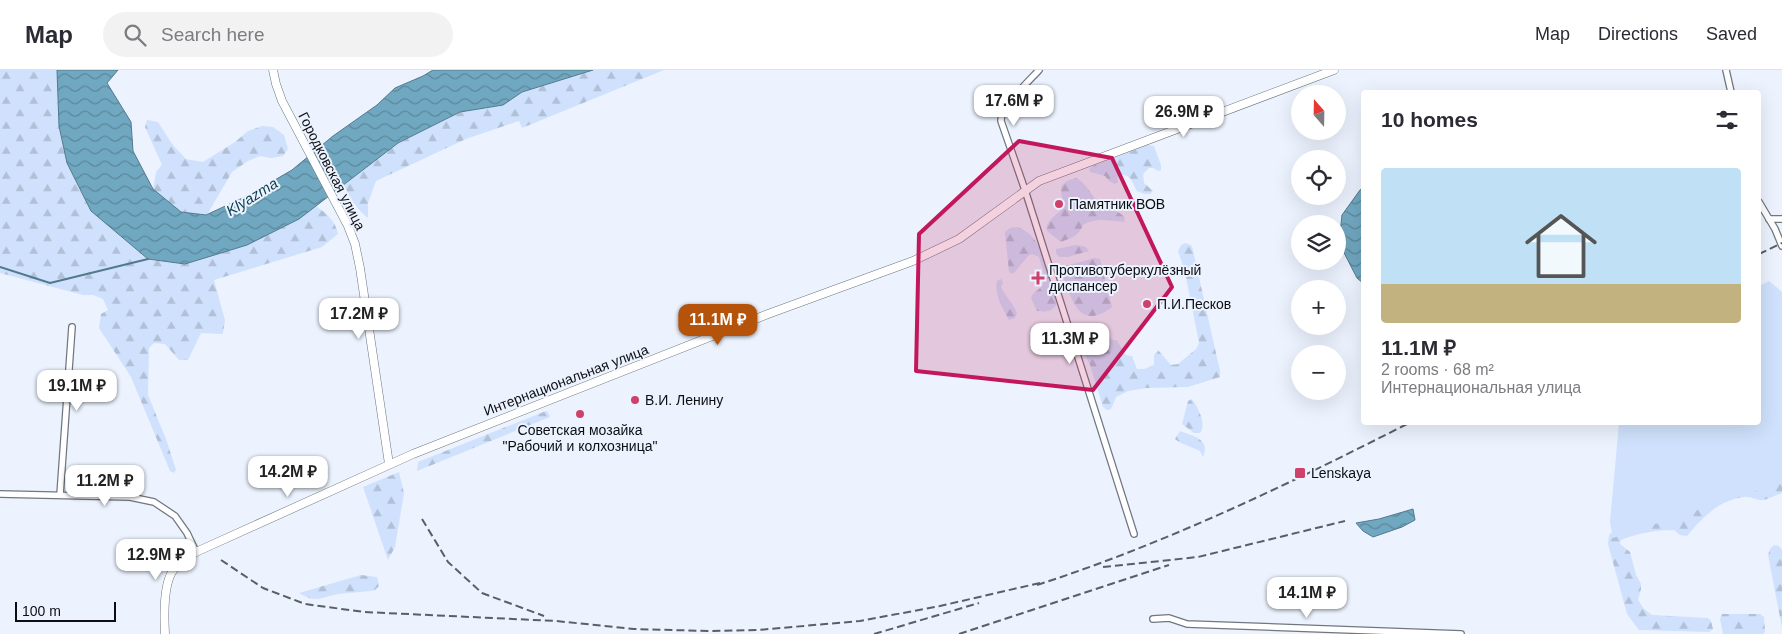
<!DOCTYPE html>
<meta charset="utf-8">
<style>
:root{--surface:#fff;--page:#f2f2f3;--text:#2b2b33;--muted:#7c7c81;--line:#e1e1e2;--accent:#b45309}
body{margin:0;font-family:Arial,sans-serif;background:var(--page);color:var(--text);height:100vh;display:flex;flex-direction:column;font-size:19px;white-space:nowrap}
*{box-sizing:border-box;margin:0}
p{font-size:16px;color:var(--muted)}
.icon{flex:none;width:28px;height:28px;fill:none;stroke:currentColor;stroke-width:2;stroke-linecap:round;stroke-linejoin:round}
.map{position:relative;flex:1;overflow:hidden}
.drawer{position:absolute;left:1361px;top:20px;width:400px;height:335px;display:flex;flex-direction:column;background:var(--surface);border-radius:5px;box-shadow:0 5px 20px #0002}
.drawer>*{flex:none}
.needle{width:32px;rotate:340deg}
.controls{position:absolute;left:1291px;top:15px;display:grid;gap:10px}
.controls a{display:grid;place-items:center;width:55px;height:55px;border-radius:50%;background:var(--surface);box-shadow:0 5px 20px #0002;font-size:25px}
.scale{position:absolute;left:15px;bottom:12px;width:101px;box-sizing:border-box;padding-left:5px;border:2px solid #0c0e12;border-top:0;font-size:14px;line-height:18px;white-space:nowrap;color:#0c0e12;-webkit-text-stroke:4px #ecf3fe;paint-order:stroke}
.price{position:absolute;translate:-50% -42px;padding:0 11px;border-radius:10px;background:#fff;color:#222;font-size:16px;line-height:32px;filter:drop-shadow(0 1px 2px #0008)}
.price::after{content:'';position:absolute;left:50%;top:30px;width:15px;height:11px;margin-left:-8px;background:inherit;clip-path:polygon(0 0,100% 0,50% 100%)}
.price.current{background:var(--accent);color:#fff}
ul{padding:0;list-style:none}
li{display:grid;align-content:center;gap:10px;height:265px;padding:0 20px}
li+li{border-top:1px solid var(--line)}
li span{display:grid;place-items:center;height:155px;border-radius:5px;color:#555}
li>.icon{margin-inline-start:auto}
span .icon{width:90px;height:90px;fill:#fffc;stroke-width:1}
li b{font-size:21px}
h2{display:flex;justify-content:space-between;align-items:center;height:60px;padding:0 20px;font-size:21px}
header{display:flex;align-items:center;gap:30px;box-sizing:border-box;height:70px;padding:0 25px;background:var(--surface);border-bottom:1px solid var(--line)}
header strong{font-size:24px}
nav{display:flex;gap:28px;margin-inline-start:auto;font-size:18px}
.search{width:350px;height:45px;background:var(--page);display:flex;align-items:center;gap:12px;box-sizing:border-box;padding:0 18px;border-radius:28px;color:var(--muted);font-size:19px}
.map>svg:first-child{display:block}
.forest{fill:url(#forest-firs)}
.pitch{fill:#cfe1fc}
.water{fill:url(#water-waves);stroke:#537a8c}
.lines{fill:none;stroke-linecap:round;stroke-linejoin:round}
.stream{stroke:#537a8c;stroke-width:2}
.street-casing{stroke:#707780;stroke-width:8}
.secondary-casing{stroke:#707780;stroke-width:9}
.street{stroke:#fff;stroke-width:5.5}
.secondary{stroke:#fff;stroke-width:8}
.rail{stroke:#5a5e65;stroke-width:2;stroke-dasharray:8 4;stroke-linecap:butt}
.marked{fill:#c2185b;fill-opacity:0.2;stroke:#c2185b;stroke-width:4;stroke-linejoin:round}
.poi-dot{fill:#cf416a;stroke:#ecf3fe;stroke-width:2}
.labels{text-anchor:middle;stroke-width:4;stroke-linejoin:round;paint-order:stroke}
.street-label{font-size:14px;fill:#0c0e12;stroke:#ecf3fe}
.poi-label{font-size:14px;fill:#0c0e12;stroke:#ecf3fe;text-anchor:start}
.water-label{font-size:15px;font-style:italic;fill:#0b3d4f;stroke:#ecf3fe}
</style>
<header>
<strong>Map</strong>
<div class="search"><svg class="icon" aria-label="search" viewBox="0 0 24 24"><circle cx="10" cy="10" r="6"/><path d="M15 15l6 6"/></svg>Search here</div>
<nav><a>Map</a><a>Directions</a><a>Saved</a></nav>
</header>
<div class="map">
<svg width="1782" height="564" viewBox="0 0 1782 564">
<defs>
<pattern id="forest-firs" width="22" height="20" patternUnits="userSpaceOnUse" patternTransform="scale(1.25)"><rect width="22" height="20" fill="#cfe1fc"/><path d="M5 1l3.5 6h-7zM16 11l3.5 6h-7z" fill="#b1c0d7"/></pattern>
<pattern id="water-waves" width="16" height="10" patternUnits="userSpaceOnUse" patternTransform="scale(1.25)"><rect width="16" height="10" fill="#71a8c1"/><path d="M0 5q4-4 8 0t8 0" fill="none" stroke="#5b879b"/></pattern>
</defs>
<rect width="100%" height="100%" fill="#ecf3fe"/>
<g class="forest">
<path d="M0,0h57l2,56 126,138c46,-14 92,-28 131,-58 11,8 19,14 22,28l-16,13 -108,33 11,40 -2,13 -1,1 -21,-1 -13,27h-9l-14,-16 -11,-1 -5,5 -1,47 18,44 10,31 -2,3 -4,-2 -39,-94 -32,-49 2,-14 7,-4 -5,-11 -10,-4h-10l-83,-22z"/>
<path d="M593,0h71l-142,58 -3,-7 -53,18 -90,42 -8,22v15c-12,-9 -18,-21 -24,-33l54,-42 62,-31 42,-7 20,-13z"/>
<polygon points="147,50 158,52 172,74 186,89 203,92 235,72 248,61 262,56 273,57 284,65 288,79 283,86 271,88 260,86 248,91 232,102 207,145 181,142 153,120 156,102 162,95 145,57"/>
<path d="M1148,75l6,1 7,19v5l-3,1 -5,-3h-4l-6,6 1,9 9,8 -3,3h-6l-7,-3c-5,-8 -7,-21 -20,-14l1,5 -3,2 -6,-3 -4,-5 -15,-4 -1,-3 4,-3z"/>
<path d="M1076,108c11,5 15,19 25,26 8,6 18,6 24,14l-1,4c-17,-1 -26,-5 -41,3 -4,11 -12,13 -22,17l-14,-11c-2,-12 11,-15 17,-25 -3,-16 -8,-23 12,-28z"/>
<path d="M1017,157c28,8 33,53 40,77 -5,8 -12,8 -20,7l-6,-13c2,-5 4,-6 8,-9 10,-9 3,-21 0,-32l-7,-3 -4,2 -15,18 -4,-2 -4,-40 5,-4z"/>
<polygon points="1186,173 1192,176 1220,301 1220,307 1188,317 1146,318 1128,321 1116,327 1111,339 1107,340 1103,337 1090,295 1083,280 1080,268 1081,265 1086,262 1117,271 1126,285 1132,286 1137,299 1144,299 1154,295 1154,285 1158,280 1171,295 1178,294 1196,279 1199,273 1185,202 1178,181 1181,175"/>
<polygon points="1076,175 1086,177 1089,181 1068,187 1059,187 1056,183 1056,179"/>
<path d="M1095,188l5,1 12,48c-33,25 -40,-7 -50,-33l3,-8z"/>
<path d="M1001,209l2,4 -2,4c4,9 12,16 16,26l-2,5 -6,2c-6,-11 -15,-26 -12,-39z"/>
<path d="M1192,329c6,9 15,25 8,34h-6l-12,-9 6,-23z"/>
<polygon points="546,341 548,342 550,347 417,401 418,392"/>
<path d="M1180,361c13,5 31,8 23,26l-3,-6 -21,-9 -4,-3z"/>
<path d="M1782,400v23c-6,2 -13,6 -19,7 -6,1 -12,-4 -19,-3 -25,3 -41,20 -57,39l-7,-1 -6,-5c-18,0 -36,3 -53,10l-1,4 10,8 6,23 5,9v5l-3,11 6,9 8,6 56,3 3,3 2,8 -4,3 -70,-2 -12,-16 -19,-70 1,-9 7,-7z"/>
<polygon points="399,402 404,423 395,477 388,490 363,417"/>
<polygon points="1774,475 1779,476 1782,480 1782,558 1768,485 1770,479"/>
<path d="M361,505l16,2 2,9 -4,4c-13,3 -25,2 -37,4 -17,3 -21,10 -39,-1z"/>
<polygon points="1722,544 1760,544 1764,547 1765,562 1763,564 1723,564 1720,549"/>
</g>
<polygon class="pitch" points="1769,211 1782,222 1782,412 1613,468 1610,452 1619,353 1759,352 1759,216"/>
<g class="water">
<polygon points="57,0 118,0 107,13 131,52 133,81 153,119 181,142 206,145 249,125 292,100 333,66 377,35 395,18 423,6 433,0 593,0 522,22 503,35 460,42 398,73 299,149 247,175 185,194 148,189 91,141 67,93 59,56"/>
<polygon points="1364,117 1364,214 1357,208 1339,173 1342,145 1360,120"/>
<polygon points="1413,439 1415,450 1402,457 1373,467 1363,461 1356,453 1379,449"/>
</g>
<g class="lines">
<polyline class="stream" points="0,197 50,213 148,189"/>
<defs>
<g id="street">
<path d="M1039,0c-9,10 -39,38 -38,51l24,69 109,344"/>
<polyline points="1726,0 1731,22"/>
<polyline points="1759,132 1775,159 1782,176"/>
<polyline points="1769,149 1782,149"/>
<polyline points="0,424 130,427 154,432 175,446 187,463 196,482"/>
<polyline points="60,425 72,257"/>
<polyline points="1153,549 1169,548 1187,554 1461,564"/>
</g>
<g id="secondary">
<polyline points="273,0 276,14 282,31 348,156 355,174 360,198 389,394"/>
<path d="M165,564c-1,-18 -2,-47 7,-62 5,-9 16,-14 24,-20l217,-98 355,-140 145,-53 46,-22 80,-58 295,-111"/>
</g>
</defs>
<use href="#street" class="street-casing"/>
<use href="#secondary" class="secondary-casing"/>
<use href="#street" class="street"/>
<use href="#secondary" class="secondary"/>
<g class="rail">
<polyline points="1759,184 1782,173"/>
<polyline points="422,449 448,492 482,523 544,546"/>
<polyline points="221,490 263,518 305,534 364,542 556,551 634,559 708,561 758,560 860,551 940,536 1044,512"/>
<polyline points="1103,497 1198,487 1345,451"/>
<path d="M1037,515c130,-42 252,-101 374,-163"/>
<polyline points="874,564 979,533"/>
<polyline points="959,564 1169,495"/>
</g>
</g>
<path class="marked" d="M1019,71l93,17 60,129 -79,103 -177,-19 3,-137z"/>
<g class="poi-dot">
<circle cx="1059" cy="134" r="5"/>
<path d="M1035.5 200.5h5v5h5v5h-5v5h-5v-5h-5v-5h5z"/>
<circle cx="1147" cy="234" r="5"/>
<circle cx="635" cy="330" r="5"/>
<circle cx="580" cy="344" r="5"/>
<rect x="1294" y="397" width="12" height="12" rx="2.5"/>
</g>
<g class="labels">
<g class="street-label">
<text transform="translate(332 101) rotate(63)" y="5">Городковская улица</text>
<text transform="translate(566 310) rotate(-21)" y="5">Интернациональная улица</text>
</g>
<g class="poi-label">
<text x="1069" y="139">Памятник ВОВ</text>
<text x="1049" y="205">Противотуберкулёзный<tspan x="1049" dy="16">диспансер</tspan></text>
<text x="1157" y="239">П.И.Песков</text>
<text x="645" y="335">В.И. Ленину</text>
<text x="580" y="365" text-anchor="middle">Советская мозайка<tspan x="580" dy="16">"Рабочий и колхозница"</tspan></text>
<text x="1311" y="408">Lenskaya</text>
</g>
<g class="water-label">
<text transform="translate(252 127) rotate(-32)" y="5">Klyazma</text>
</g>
</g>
</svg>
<div class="controls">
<a><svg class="needle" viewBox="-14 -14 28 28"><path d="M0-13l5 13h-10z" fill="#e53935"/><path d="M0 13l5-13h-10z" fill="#7c7c81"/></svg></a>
<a><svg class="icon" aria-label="locate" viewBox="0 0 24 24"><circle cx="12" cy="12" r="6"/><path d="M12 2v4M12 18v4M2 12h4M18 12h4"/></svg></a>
<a><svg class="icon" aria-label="layers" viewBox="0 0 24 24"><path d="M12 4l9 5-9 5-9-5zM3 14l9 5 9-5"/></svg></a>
<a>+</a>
<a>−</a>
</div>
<div class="scale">100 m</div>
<b class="price" style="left:1014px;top:57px">17.6M ₽</b>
<b class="price" style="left:1184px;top:68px">26.9M ₽</b>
<b class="price" style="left:359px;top:270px">17.2M ₽</b>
<b class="price current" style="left:718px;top:276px">11.1M ₽</b>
<b class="price" style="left:1070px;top:295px">11.3M ₽</b>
<b class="price" style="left:77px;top:342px">19.1M ₽</b>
<b class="price" style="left:288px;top:428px">14.2M ₽</b>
<b class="price" style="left:105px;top:437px">11.2M ₽</b>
<b class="price" style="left:156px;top:511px">12.9M ₽</b>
<b class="price" style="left:1307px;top:549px">14.1M ₽</b>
<section class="drawer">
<h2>10 homes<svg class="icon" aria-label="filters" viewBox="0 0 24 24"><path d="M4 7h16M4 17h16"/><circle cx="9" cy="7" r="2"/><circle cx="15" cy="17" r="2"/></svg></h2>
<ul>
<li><span style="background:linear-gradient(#bfe0f5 75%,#c2b280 0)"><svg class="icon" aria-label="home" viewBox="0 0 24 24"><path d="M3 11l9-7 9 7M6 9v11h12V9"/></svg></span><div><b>11.1M ₽</b><p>2 rooms · 68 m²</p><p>Интернациональная улица</p></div></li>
</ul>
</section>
</div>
